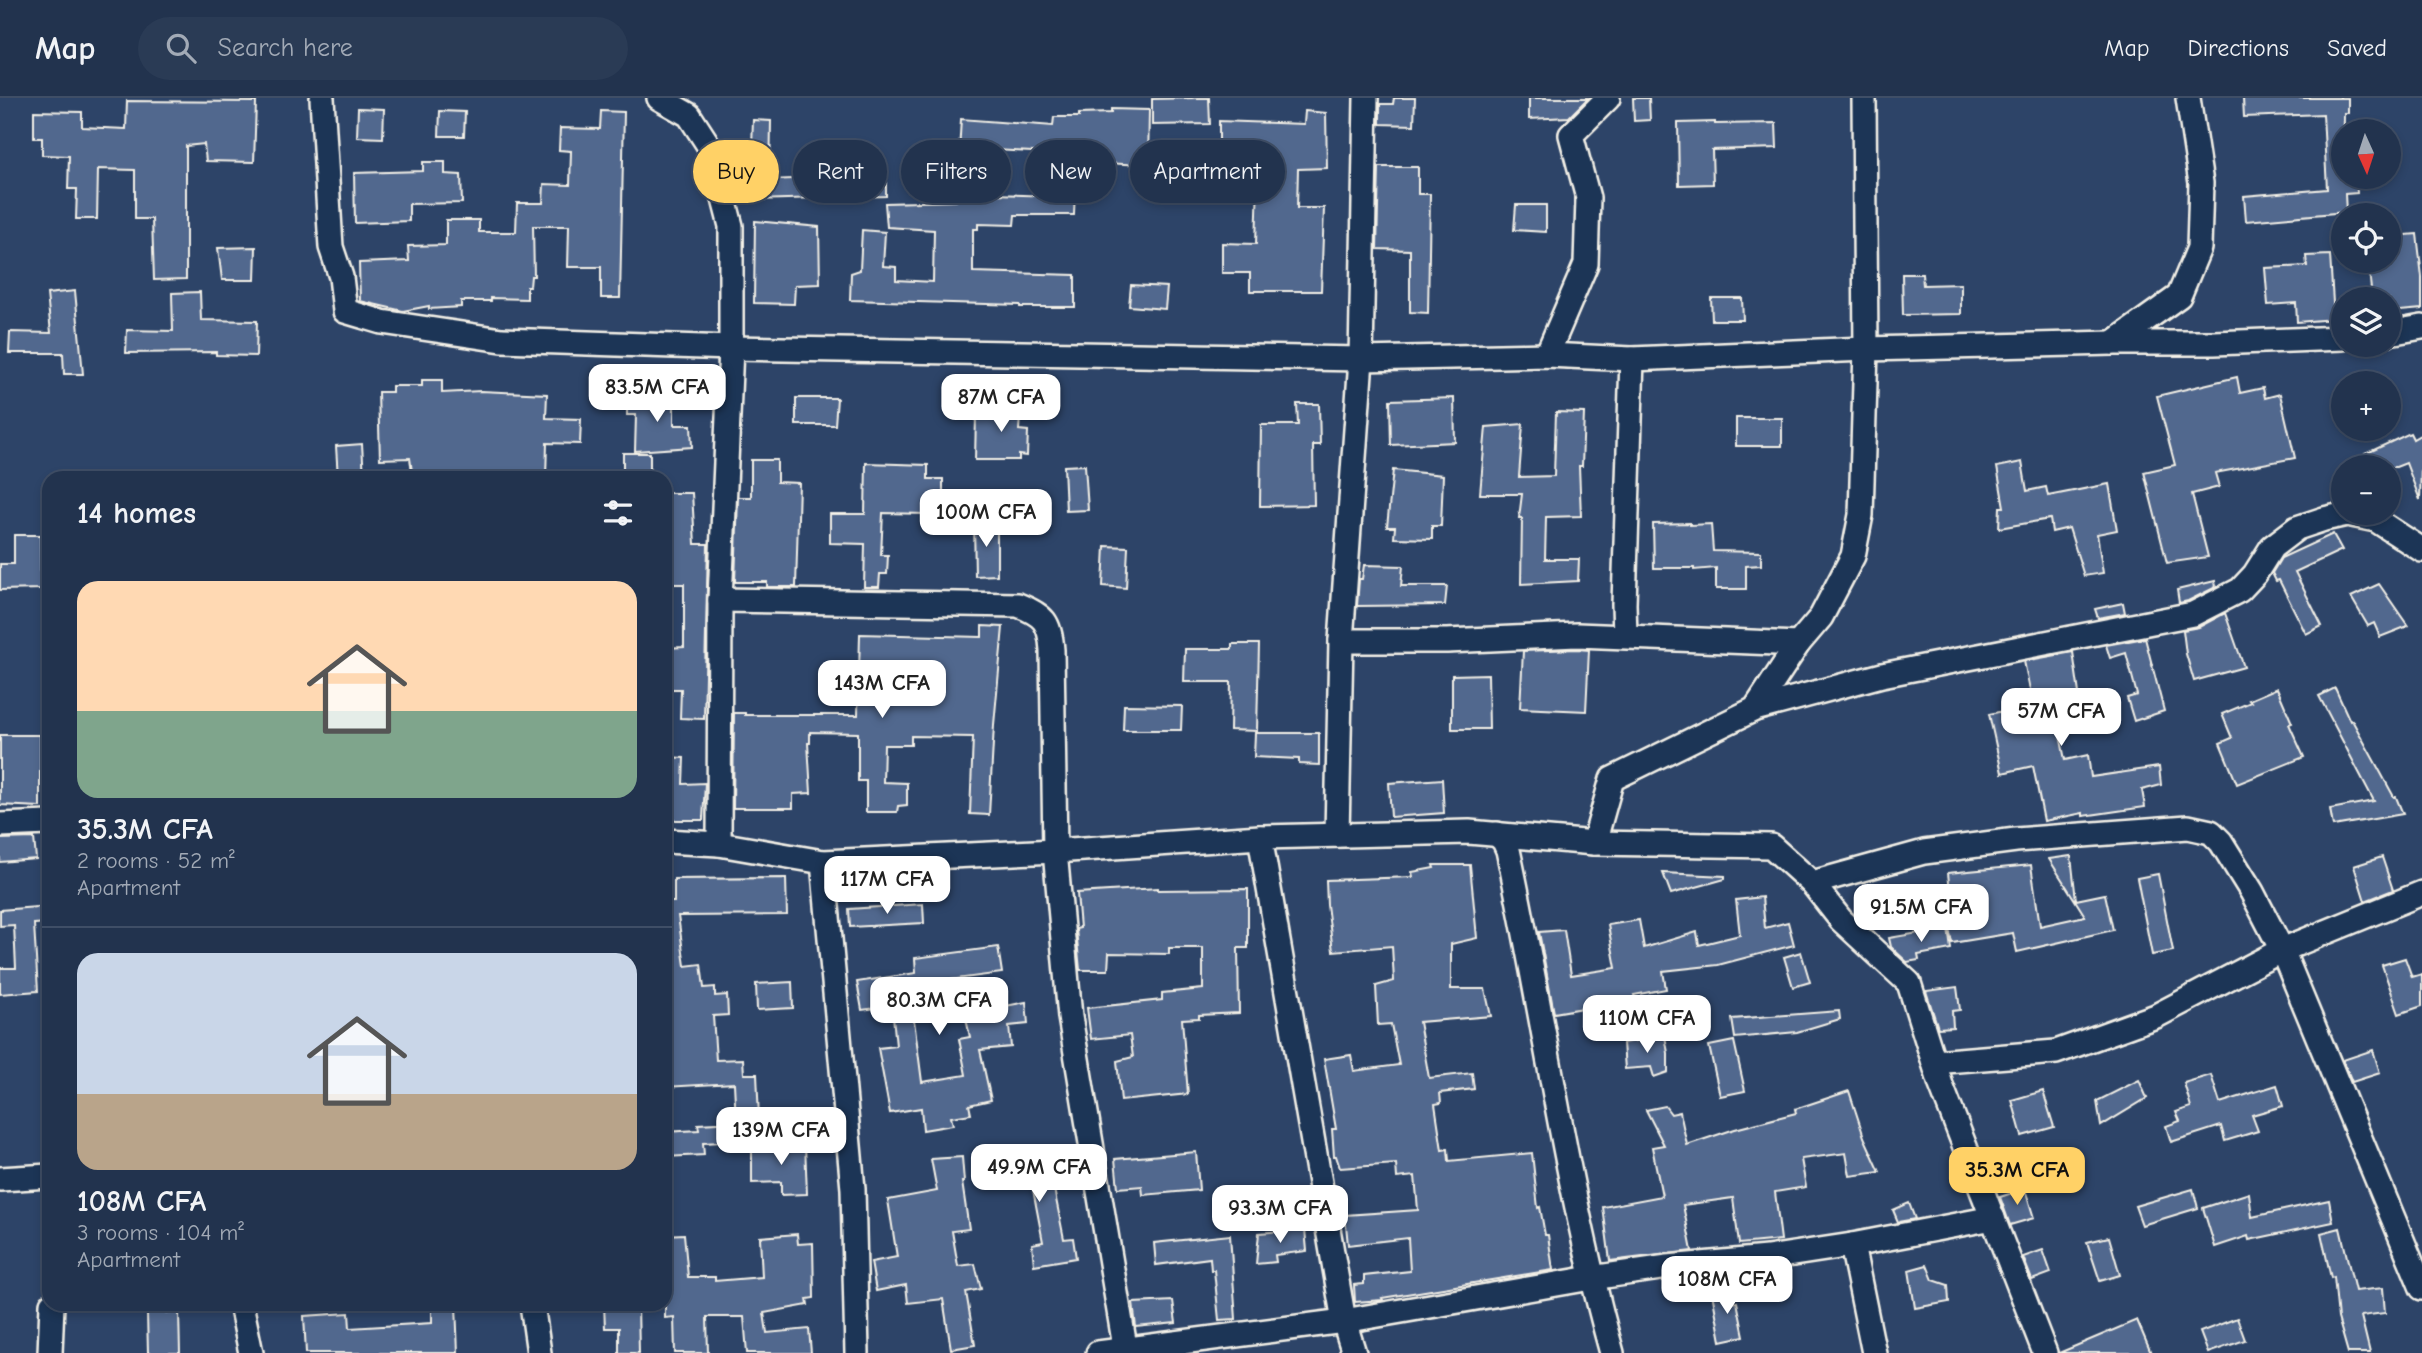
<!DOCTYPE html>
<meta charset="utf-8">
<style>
:root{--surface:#22334e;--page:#2a3b55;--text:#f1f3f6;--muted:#a2aab6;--line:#3f4e66;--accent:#ffd166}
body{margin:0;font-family:"Comic Neue",sans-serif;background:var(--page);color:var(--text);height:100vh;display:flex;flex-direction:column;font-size:26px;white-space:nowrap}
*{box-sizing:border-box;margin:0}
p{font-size:23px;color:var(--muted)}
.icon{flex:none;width:38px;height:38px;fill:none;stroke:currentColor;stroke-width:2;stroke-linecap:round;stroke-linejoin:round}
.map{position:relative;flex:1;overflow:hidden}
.side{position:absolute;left:42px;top:373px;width:630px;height:840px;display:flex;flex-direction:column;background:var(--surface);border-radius:21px;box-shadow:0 4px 10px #0003,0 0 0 2px var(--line)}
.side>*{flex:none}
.top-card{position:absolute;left:693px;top:42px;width:665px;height:63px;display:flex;gap:14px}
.needle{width:46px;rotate:177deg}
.fabs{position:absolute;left:2331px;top:21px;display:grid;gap:14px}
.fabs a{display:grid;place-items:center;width:70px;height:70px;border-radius:50%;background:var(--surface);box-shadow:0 4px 10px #0003,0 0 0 2px var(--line);font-size:35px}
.price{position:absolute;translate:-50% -60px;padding:0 16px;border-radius:14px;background:#fff;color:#222;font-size:23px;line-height:46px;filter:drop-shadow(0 2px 4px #0008)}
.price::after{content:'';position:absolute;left:50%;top:42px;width:21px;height:16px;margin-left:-10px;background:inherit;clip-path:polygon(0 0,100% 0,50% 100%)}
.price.active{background:var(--accent);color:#111}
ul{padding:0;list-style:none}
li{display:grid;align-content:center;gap:14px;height:371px;padding:0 35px}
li+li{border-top:2px solid var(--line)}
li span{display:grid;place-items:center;height:217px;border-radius:21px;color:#555}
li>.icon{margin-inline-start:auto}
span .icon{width:126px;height:126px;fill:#fffc;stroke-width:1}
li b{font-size:30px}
h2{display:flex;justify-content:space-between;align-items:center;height:84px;padding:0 35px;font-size:30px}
.pill{padding:0 24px;border-radius:32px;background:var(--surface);box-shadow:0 4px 10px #0003,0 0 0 2px var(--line);font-size:24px;line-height:63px}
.pill.active{background:var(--accent);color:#111}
header{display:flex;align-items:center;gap:42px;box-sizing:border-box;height:98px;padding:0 35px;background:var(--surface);border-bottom:2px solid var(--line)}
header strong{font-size:33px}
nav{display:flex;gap:38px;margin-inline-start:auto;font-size:24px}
.search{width:490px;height:63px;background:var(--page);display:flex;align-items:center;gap:18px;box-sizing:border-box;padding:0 24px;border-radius:38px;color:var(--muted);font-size:26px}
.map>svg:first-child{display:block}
.building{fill:#51678e;stroke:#f4f1e8;stroke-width:2;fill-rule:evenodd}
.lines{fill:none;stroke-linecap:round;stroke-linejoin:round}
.street-casing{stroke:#f4f1e8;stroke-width:28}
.street{stroke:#1d3557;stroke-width:23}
</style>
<header>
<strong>Map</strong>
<div class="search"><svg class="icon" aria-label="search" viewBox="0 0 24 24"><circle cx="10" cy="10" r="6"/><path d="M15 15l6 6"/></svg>Search here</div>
<nav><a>Map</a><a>Directions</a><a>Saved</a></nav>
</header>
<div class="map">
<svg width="2422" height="1255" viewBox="0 0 2422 1255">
<rect width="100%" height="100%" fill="#2d4468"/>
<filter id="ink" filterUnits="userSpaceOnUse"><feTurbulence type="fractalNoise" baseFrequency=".0143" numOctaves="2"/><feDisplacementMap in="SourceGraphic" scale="14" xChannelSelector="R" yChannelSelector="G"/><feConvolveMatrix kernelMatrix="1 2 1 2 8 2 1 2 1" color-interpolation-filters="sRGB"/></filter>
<g filter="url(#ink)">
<g class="building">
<polygon points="1198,0 1209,0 1210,26 1152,27 1152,1"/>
<polygon points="1394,0 1415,0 1414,27 1380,26 1380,6 1393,6"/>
<polygon points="1529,0 1588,0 1569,19 1529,21"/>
<polygon points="1633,0 1649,0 1650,22 1634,23"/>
<polygon points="2243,0 2348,0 2348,15 2344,15 2343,79 2356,79 2357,95 2345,96 2346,114 2246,123 2244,98 2327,91 2323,16 2244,19"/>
<polygon points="127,3 256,4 254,64 206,63 204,46 186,48 186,181 154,182 152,121 135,121 135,72 98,71 97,121 76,121 77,91 68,91 69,58 42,57 42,40 34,40 34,13 82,14 82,29 126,31"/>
<polygon points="358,10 384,11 383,40 357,39"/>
<path d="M1111,11l38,1 -1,55 -72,-3 -2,53h-59l-1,10 -36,-1v5h-5v43l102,3v32h-55v-2l-170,-5 1,-27 9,-3 2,-40 23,2 -2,34 13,1v13l37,2 1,-52 -47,-3 -2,-24 71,-2 5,-82 92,7 1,-9h25v-3l32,-1zM995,52l57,3 -1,43 -57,-2z"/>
<polygon points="440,13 465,14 464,38 439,38"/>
<polygon points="601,13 624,14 620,200 601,200 601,169 568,169 569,128 533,128 534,178 531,178 530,189 527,189 527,201 491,200 491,203 461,203 461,209 429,211 429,208 403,213 360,203 359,165 409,163 408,148 446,147 446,122 479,122 479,134 516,134 517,105 543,105 544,86 570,87 571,53 559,52 560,30 600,31"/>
<polygon points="1305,13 1326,15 1327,70 1298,71 1297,110 1324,110 1321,193 1250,193 1250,175 1222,175 1222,145 1256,146 1258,85 1219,85 1219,23 1304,26"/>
<polygon points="753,22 771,23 770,82 886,77 886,98 750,102"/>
<polygon points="1715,24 1715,26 1776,25 1777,50 1712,52 1713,86 1679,87 1678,25"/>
<polygon points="423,64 445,64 445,76 461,77 462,105 409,106 409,123 355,125 354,75 423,73"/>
<polygon points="1379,69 1418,69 1418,96 1430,96 1428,215 1410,214 1410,152 1377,151"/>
<polygon points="1516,107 1546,107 1546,134 1514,132"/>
<polygon points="755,123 819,129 820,186 795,187 794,206 754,205"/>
<polygon points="2417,136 2422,179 2422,211 2389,214 2389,201 2372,201 2368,163 2389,163 2389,144 2395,144 2394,138"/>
<polygon points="256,149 255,182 222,182 218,150"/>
<polygon points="2330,157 2334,221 2297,224 2296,205 2268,207 2265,170 2307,168 2306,158"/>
<polygon points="1902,176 1922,176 1923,187 1961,186 1961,216 1903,217"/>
<polygon points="1131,187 1167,189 1165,211 1129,208"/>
<polygon points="75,193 83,276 64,276 63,255 9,255 10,234 51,235 47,196"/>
<polygon points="200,194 201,222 257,223 256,258 216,257 216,254 126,255 127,232 173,233 172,195"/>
<polygon points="1711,200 1742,200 1743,222 1712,222"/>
<polygon points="2237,279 2240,295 2263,290 2265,300 2280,296 2295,360 2215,375 2219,389 2192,396 2208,459 2167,465 2144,374 2175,367 2157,298"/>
<polygon points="422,282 442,282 442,295 481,293 547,296 546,320 581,321 580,346 547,345 546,380 413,380 410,360 380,361 378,294 392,294 392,288 422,288"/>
<polygon points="627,298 674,298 674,327 691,327 692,349 635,353 636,317 627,317"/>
<polygon points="796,300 837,300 835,327 796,327"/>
<polygon points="997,300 1018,301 1016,318 1020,318 1019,332 1028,333 1027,358 1019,357 1019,362 975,362 976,317 996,318"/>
<polygon points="1454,300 1455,344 1391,347 1390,302"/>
<polygon points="1297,306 1319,306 1320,347 1313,347 1314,407 1260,408 1261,327 1298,327"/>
<polygon points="1556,314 1584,315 1582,368 1579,368 1581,418 1546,419 1545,461 1579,461 1578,483 1521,486 1522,420 1519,420 1522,396 1480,396 1486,329 1523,326 1519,379 1554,378"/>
<rect x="1736" y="320" width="46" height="28"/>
<polygon points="2410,335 2413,341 2422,336 2420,402 2406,365 2396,369 2371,369 2365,356"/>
<polygon points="362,346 364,379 338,380 336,348"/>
<polygon points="623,355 650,355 650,376 623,377"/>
<polygon points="751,362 777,362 777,384 799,385 796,489 767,489 767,484 735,484 738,399 751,399"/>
<polygon points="2022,364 2027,393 2046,389 2048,398 2109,386 2117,432 2097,436 2103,475 2084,478 2069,430 2052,434 2050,421 1999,430 2000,409 2004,409 1997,369"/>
<polygon points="866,365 928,367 928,381 943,381 943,400 928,399 927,416 883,415 881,457 888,457 887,476 880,476 879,489 864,489 865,446 830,445 830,416 865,416"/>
<polygon points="1085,367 1088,412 1066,413 1064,368"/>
<polygon points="1393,372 1443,377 1441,428 1432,428 1432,441 1394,440 1395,429 1387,429"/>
<polygon points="665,395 692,395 695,446 708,446 704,621 680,620 681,591 665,591 665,550 684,549 684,486 665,486"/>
<polygon points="974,424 997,424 997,477 975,478"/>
<polygon points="1690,425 1690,427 1711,426 1713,453 1761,454 1761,467 1746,468 1746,491 1716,491 1716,470 1694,472 1694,470 1654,470 1653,426"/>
<polygon points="2333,436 2342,452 2295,474 2322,528 2306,536 2279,482 2276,483 2272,475 2281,460"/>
<polygon points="14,437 40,437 41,491 0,492 0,466 14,466"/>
<polygon points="1105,448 1128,449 1126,490 1103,488"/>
<polygon points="1364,467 1403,468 1401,488 1447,488 1445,507 1357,508 1359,481 1362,481"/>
<polygon points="2215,483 2216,489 2188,503 2179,505 2177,492"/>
<polygon points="2379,486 2408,528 2380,539 2374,525 2368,528 2351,499"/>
<polygon points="2123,505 2125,515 2098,520 2095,511"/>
<polygon points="2225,515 2244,569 2194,583 2186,556 2183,532 2199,529"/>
<polygon points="982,528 1003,529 994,627 989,717 970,716 973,639 911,638 911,647 884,647 883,684 907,685 907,707 898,708 897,714 866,714 866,683 858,683 858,635 810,634 810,645 808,645 811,695 793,696 793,710 733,710 734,615 745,615 745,617 858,617 860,536 982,539"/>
<polygon points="2145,540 2164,613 2134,623 2127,600 2137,597 2126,555 2110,560 2106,547"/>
<polygon points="1232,546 1259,546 1257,633 1230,632 1231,584 1184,584 1185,551 1232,551"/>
<polygon points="1577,551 1589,552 1586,613 1520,610 1523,553"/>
<polygon points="2073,554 2083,623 2058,627 2065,662 2088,657 2091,679 2159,669 2161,687 2142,692 2145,709 2083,718 2083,715 2044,723 2033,668 2002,675 1989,616 2033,607 2024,563"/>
<polygon points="1488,576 1489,631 1452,631 1452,577"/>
<polygon points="2277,590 2292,625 2289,626 2304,659 2237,686 2220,645 2232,640 2222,616 2251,604 2249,602"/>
<polygon points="2335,590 2350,623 2352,622 2394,699 2396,699 2403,716 2333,728 2330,711 2374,703 2319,598"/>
<polygon points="1124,607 1182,608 1181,632 1123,632"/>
<polygon points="1255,635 1319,635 1319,667 1299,666 1299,661 1254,659"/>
<polygon points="0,637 40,637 40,709 0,707"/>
<polygon points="665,659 684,660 683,686 705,685 703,722 665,722"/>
<polygon points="1442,681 1444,715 1391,719 1389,685"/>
<polygon points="34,740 36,761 0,764 0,741"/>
<polygon points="2071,758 2076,802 2105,796 2113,832 2017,854 2013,835 1952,845 1947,822 1953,821 1948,775 2031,767 2040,828 2085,818 2049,761"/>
<polygon points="2382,759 2393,792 2365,803 2354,768"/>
<polygon points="1433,767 1470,767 1477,840 1451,846 1451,891 1485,891 1491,918 1419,924 1429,980 1472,975 1474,991 1440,995 1441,1005 1435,1006 1442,1052 1448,1051 1449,1063 1532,1055 1538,1110 1540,1109 1545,1137 1548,1137 1553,1172 1382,1200 1383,1202 1355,1204 1354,1187 1364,1186 1364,1178 1410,1173 1408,1140 1348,1147 1345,1117 1418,1112 1415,1078 1397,1080 1396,1066 1340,1070 1336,1058 1334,1058 1332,1031 1336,1031 1324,961 1351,957 1354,973 1399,967 1391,926 1378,927 1376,888 1394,883 1392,848 1333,853 1327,807 1326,782 1413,779 1412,774 1434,770"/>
<polygon points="1663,775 1725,778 1725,781 1671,796"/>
<polygon points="2158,776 2173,853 2152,857 2137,780"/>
<polygon points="786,780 787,817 678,818 685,868 701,866 704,890 715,889 715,898 727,897 728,917 713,918 716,962 743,961 744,976 757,976 760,1042 703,1045 704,1057 665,1059 665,1034 699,1032 698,1026 736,1024 734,985 665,989 665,804 674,804 674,781"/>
<polygon points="1158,790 1158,792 1248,791 1248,850 1238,850 1239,915 1199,917 1199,920 1182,921 1188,996 1121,1003 1117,963 1133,959 1130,937 1091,941 1087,910 1162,902 1162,895 1203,891 1203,850 1169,850 1169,856 1109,855 1108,872 1080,872 1076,831 1080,830 1077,795"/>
<polygon points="1762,799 1765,830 1788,824 1794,847 1718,867 1663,873 1666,891 1634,897 1636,904 1612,908 1612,905 1554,915 1539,834 1564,832 1571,877 1616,870 1608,827 1639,822 1644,850 1697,834 1699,847 1740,837 1736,802"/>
<polygon points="923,806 924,825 850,829 849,811"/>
<polygon points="49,808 49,825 34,826 38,893 0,896 0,870 16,870 14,827 0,828 0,812"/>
<polygon points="1948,830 1951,851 1918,857 1919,862 1907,864 1891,849 1889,840"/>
<polygon points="998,849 1002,875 918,886 922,921 914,922 922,984 966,977 959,941 970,939 965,916 1026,904 1028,926 1009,928 1011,949 980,952 991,1002 969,1007 971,1016 951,1019 953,1027 923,1032 921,1010 890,1015 878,950 896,948 892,908 862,912 857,884 916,875 915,860"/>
<polygon points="1801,854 1810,884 1793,889 1784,859"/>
<polygon points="2405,860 2412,879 2422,876 2422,908 2399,916 2382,867"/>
<polygon points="792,884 793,910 757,912 756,886"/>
<polygon points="1957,889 1960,912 1952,913 1953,929 1938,930 1926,893"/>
<polygon points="1839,913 1840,921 1797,934 1735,940 1732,921"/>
<polygon points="1665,938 1668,955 1668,974 1654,979 1651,969 1625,971 1623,945"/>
<polygon points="1734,943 1745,993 1720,998 1709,948"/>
<polygon points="2373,952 2380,975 2352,984 2343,962"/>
<polygon points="2211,977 2220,1005 2277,987 2283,1008 2252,1017 2258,1033 2225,1043 2221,1028 2171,1044 2166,1028 2180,1023 2176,1014 2191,1009 2184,985"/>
<polygon points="2139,982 2147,1000 2101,1028 2097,1003"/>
<polygon points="1849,993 1864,1039 1880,1074 1850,1078 1846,1055 1801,1061 1806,1089 1775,1094 1781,1142 1739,1146 1733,1100 1683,1107 1692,1153 1610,1163 1603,1109 1662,1098 1652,1049 1664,1047 1646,1012 1665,1008 1671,1016 1680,1014 1687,1047 1735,1031 1796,1015 1795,1011"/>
<polygon points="2043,993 2054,1029 2022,1038 2012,1002"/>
<polygon points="805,1046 807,1096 781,1097 781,1084 752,1085 752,1048"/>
<polygon points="1029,1048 1030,1070 1049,1066 1064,1141 1073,1140 1076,1160 1034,1167 1032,1146 1043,1144 1031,1081 997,1083 995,1056 1013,1055 1012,1049"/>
<polygon points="1196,1054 1199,1092 1143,1097 1142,1088 1118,1090 1115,1061"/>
<polygon points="962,1059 964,1084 962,1084 969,1131 952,1133 958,1168 975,1166 981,1191 966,1194 975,1247 951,1251 943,1201 908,1205 906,1187 876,1193 871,1164 897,1159 888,1102 937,1093 931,1061"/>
<polygon points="2025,1091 2034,1120 2010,1127 2000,1099"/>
<polygon points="2193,1091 2198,1110 2142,1127 2135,1108"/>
<polygon points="2249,1095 2252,1119 2329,1102 2333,1124 2249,1142 2248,1138 2215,1149 2203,1110"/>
<polygon points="1909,1105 1915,1121 1898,1124 1893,1112"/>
<polygon points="2340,1130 2355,1193 2383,1190 2385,1215 2361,1218 2370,1255 2348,1255 2338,1220 2334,1179 2331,1180 2321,1135"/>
<polygon points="1305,1131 1307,1153 1275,1157 1276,1164 1256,1166 1259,1135"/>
<polygon points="684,1136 688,1179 715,1179 715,1183 762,1179 760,1139 797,1136 798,1146 813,1145 814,1200 807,1201 808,1207 764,1215 767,1235 809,1231 811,1255 747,1255 744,1219 707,1219 708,1255 675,1255 674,1219 665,1220 665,1137"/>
<polygon points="1230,1137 1236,1221 1219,1222 1214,1172 1211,1172 1210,1160 1156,1167 1154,1145"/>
<polygon points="2109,1139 2120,1177 2100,1183 2087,1144"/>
<polygon points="2043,1152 2051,1175 2032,1182 2023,1159"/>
<polygon points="1927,1167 1933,1182 1948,1187 1949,1204 1915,1210 1909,1172"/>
<polygon points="1728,1191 1732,1205 1737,1204 1744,1238 1721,1243 1712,1195"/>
<polygon points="1173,1203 1176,1225 1136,1229 1133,1205"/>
<polygon points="432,1206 456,1207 458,1255 306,1255 304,1218 349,1215 350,1230 432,1225"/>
<polygon points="604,1206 638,1206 639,1255 619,1255 619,1230 605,1230"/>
<polygon points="179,1214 180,1255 148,1255 147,1215"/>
<polygon points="2237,1220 2245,1242 2208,1255 2200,1234"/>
<polygon points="2137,1222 2151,1255 2059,1255"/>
</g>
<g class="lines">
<defs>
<g id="street">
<polyline points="322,0 331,149 341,179 345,213 382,224 502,242 731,250 1361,261 1547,257 1632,261 1866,251 2113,245 2214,245 2343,240"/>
<polyline points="659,0 689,17 711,51 731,128 731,250 720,502 719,746"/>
<polyline points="2389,235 2422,229"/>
<polyline points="2113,245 2179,198 2199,150 2201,85 2188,0"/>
<polyline points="1547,257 1586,166 1588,100 1571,37 1608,0"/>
<path d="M720,502l298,5c26,10 32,17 34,45l3,201 15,166 56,336"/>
<polyline points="1625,538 1624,506 1632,261"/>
<polyline points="1341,543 1447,543 1577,537 1798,546"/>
<polyline points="1755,611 1882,577 2193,516 2240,492 2255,476 2272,449 2297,430 2324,421 2347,416 2376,422 2422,452"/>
<polyline points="0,727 49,725"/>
<path d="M1497,736l7,7 4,9c36,167 58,338 104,503"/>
<polyline points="1337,737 1341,543 1361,261 1366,0"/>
<polyline points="1260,739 1344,1223 1354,1255"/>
<polyline points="665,743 719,746 823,764 1055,753 1260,739 1469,734 1594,745 1771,748 1812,785 1924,754 2016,742 2188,729 2211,734 2221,744 2252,794 2282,852 2422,1190"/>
<polyline points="1594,745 1612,681 1755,611 1798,546 1821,519 1853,458 1861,417 1866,251 1864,0"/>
<polyline points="823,764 853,1091 857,1255"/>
<polyline points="1812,785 1841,822 1909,885 1941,987 2045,1255"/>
<polyline points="1934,964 2056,954 2156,918 2282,852 2422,795"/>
<polyline points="0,1081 49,1078"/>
<polyline points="1852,1147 1874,1255"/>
<polyline points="241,1206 251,1255"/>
<polyline points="532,1206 539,1255"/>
<polyline points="50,1255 52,1206"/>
<polyline points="1098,1255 1344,1223 1591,1180 1668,1169 1767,1160 1852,1147 1993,1120"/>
</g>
</defs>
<use href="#street" class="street-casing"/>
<use href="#street" class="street"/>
</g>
</g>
</svg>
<div class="fabs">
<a><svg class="needle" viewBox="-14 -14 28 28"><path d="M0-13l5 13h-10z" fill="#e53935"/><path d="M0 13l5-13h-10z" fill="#a2aab6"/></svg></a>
<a><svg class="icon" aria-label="locate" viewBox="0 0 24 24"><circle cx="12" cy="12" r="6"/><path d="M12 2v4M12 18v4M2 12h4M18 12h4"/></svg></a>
<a><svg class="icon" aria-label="layers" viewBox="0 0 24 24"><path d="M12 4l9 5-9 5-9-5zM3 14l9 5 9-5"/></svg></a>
<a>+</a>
<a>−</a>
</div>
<b class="price" style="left:657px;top:326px">83.5M CFA</b>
<b class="price" style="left:1001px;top:336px">87M CFA</b>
<b class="price" style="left:986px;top:451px">100M CFA</b>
<b class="price" style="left:882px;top:622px">143M CFA</b>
<b class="price" style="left:2061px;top:650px">57M CFA</b>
<b class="price" style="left:887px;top:818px">117M CFA</b>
<b class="price" style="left:1921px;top:846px">91.5M CFA</b>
<b class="price" style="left:939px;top:939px">80.3M CFA</b>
<b class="price" style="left:1647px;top:957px">110M CFA</b>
<b class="price" style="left:781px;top:1069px">139M CFA</b>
<b class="price" style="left:1039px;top:1106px">49.9M CFA</b>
<b class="price active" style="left:2017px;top:1109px">35.3M CFA</b>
<b class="price" style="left:1280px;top:1147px">93.3M CFA</b>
<b class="price" style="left:1727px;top:1218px">108M CFA</b>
<div class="top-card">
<a class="pill active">Buy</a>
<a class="pill">Rent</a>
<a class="pill">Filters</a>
<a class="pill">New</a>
<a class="pill">Apartment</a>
</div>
<section class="side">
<h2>14 homes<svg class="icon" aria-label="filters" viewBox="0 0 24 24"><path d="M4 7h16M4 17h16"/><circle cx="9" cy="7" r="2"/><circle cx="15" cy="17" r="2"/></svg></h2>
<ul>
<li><span style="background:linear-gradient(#ffd9b3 60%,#7fa58c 0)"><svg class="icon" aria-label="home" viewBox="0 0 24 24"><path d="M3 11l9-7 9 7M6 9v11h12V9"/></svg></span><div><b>35.3M CFA</b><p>2 rooms · 52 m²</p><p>Apartment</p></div></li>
<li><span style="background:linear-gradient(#c9d6e8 65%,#b9a48a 0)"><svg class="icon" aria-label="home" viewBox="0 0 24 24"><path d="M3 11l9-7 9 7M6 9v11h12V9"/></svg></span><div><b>108M CFA</b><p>3 rooms · 104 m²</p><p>Apartment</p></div></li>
</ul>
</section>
</div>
